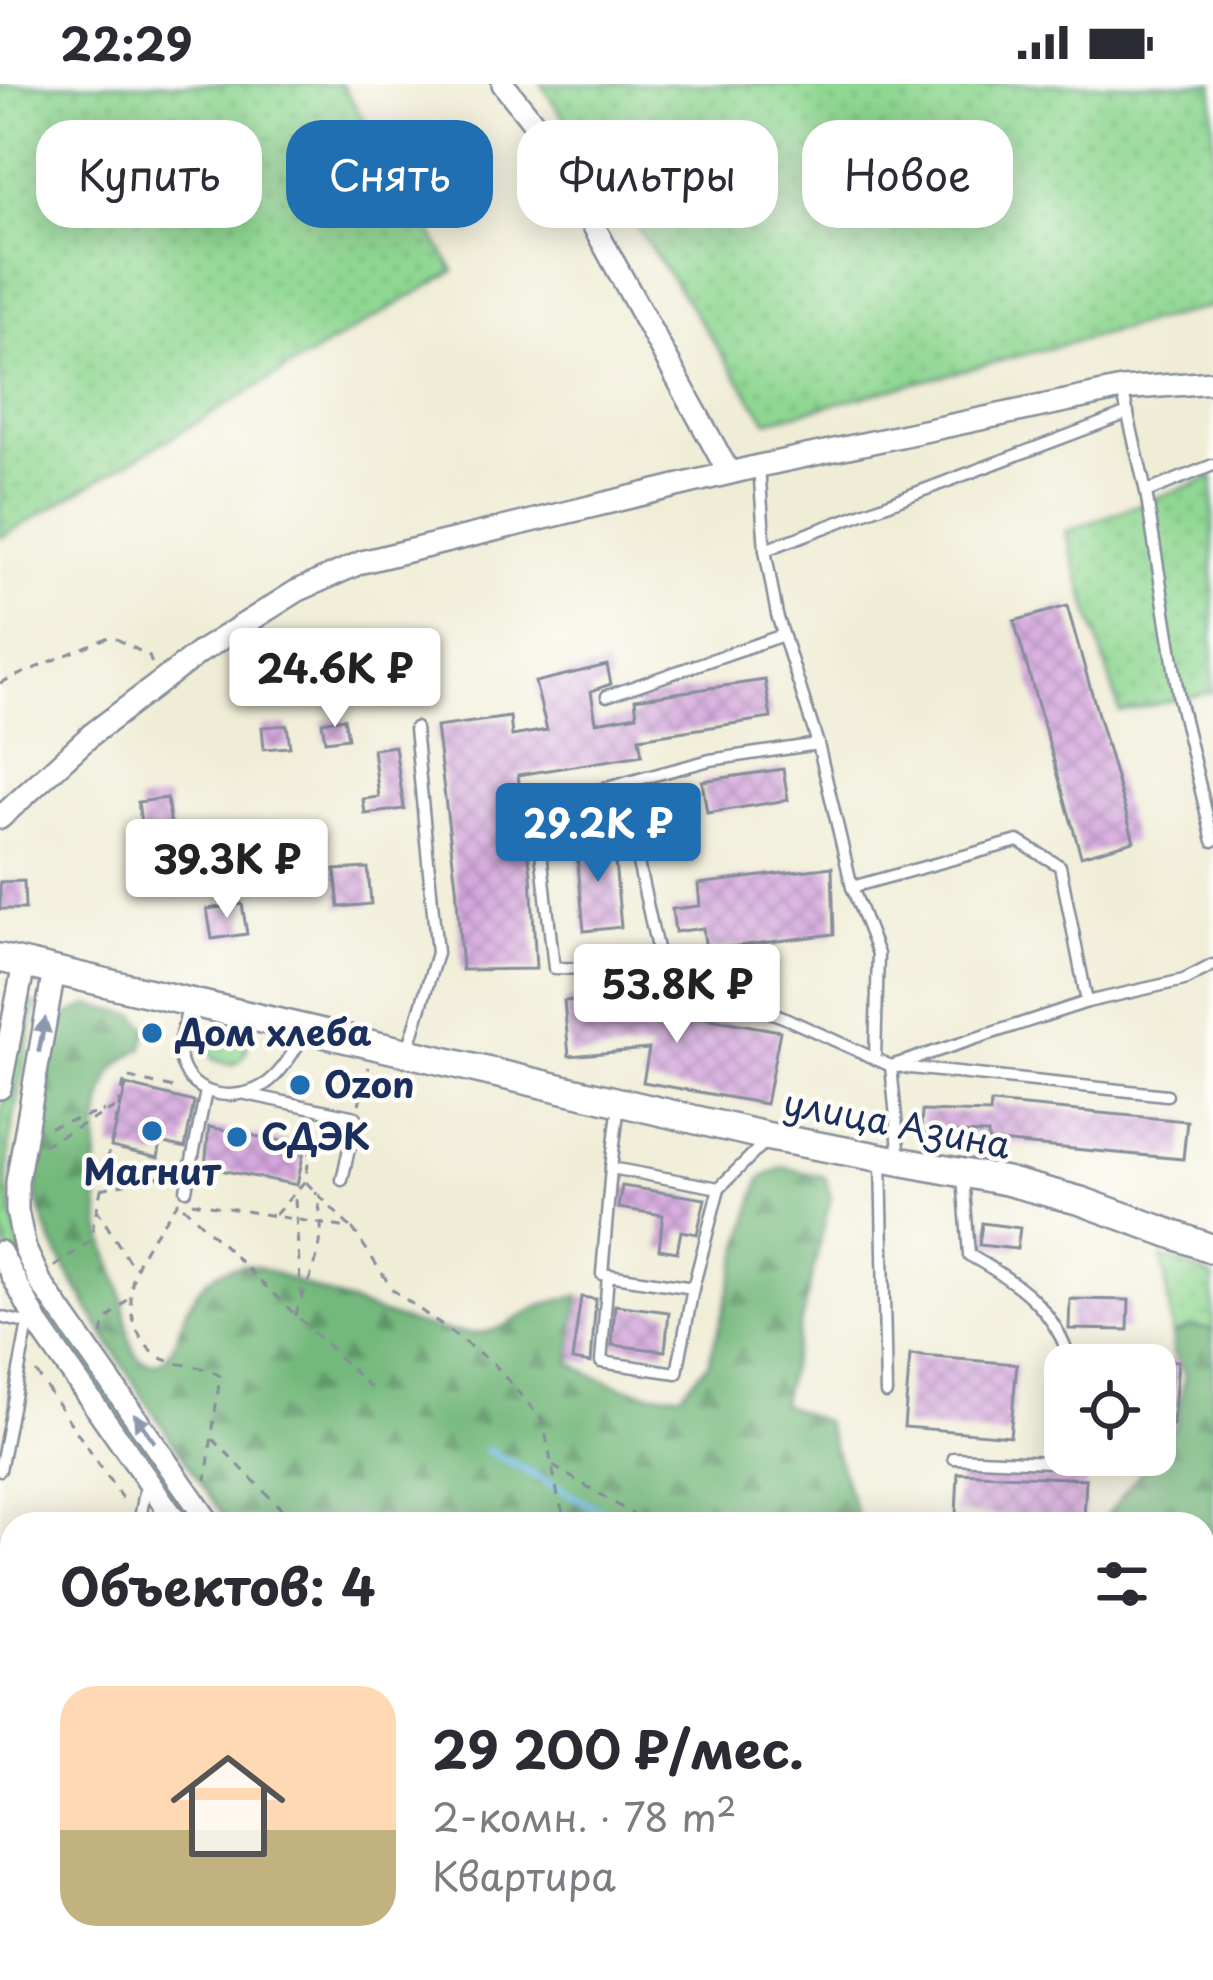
<!DOCTYPE html>
<html lang="ru">
<meta charset="utf-8">
<style>
:root{--surface:#fff;--page:#f2f2f3;--text:#2b2b33;--muted:#7c7c81;--line:#e1e1e2;--accent:#1f6fb2}
body{margin:0;font-family:"Playpen Sans",sans-serif;background:var(--page);color:var(--text);height:100vh;display:flex;flex-direction:column;font-size:45px;white-space:nowrap}
*{box-sizing:border-box;margin:0}
p{font-size:39px;color:var(--muted)}
.icon{flex:none;width:66px;height:66px;fill:none;stroke:currentColor;stroke-width:2;stroke-linecap:round;stroke-linejoin:round}
.map{position:relative;flex:1;overflow:hidden}
.details{position:absolute;left:0px;top:1428px;width:1215px;height:468px;display:flex;flex-direction:column;background:var(--surface);border-radius:36px 36px 0 0;box-shadow:0 6px 30px #0003}
.details>*{flex:none}
.guide{position:absolute;left:36px;top:36px;width:1143px;height:108px;display:flex;gap:24px}
.fabs{position:absolute;left:1044px;top:1260px;display:grid;gap:24px}
.fabs a{display:grid;place-items:center;width:132px;height:132px;border-radius:24px;background:var(--surface);box-shadow:0 6px 30px #0003;font-size:60px}
.price{position:absolute;translate:-50% -102px;padding:0 27px;border-radius:12px;background:#fff;color:#222;font-size:39px;line-height:78px;filter:drop-shadow(0 3px 6px #0008)}
.price::after{content:'';position:absolute;left:50%;top:72px;width:36px;height:27px;margin-left:-18px;background:inherit;clip-path:polygon(0 0,100% 0,50% 100%)}
.price.current{background:var(--accent);color:#fff}
ul{padding:0;list-style:none}
li{display:flex;align-items:center;gap:36px;height:300px;padding:0 60px}
li+li{border-top:3px solid var(--line)}
li span{display:grid;place-items:center;flex:none;width:336px;height:240px;border-radius:36px;color:#555}
li>.icon{margin-inline-start:auto}
span .icon{width:144px;height:144px;fill:#fffc;stroke-width:1}
li b{font-size:51px}
h2{display:flex;justify-content:space-between;align-items:center;height:144px;padding:0 60px;font-size:51px}
.tag{padding:0 42px;border-radius:36px;background:var(--surface);box-shadow:0 6px 30px #0003;font-size:42px;line-height:108px}
.tag.current{background:var(--accent);color:#fff}
.status{display:flex;justify-content:space-between;align-items:center;height:84px;padding:0 60px;background:var(--surface);direction:ltr}
.status svg{height:33px;fill:currentColor}
.map>svg:first-child{display:block}
.grass{fill:url(#grass-dots);stroke:#558378;stroke-width:3}
.forest{fill:url(#forest-firs);stroke:#47746d;stroke-width:3}
.lines{fill:none;stroke-linecap:round;stroke-linejoin:round}
.stream{stroke:#79beef;stroke-width:6}
.building{fill:url(#building-cross-hatch)}
.service-casing{stroke:#868e9a;stroke-width:15}
.minor-casing{stroke:#868e9a;stroke-width:26}
.tertiary-casing{stroke:#868e9a;stroke-width:32}
.path{stroke:#868e9a;stroke-width:3;stroke-dasharray:9 9;stroke-linecap:butt}
.service{stroke:#fff;stroke-width:10}
.minor{stroke:#fff;stroke-width:21}
.tertiary{stroke:#fff;stroke-width:27}
.oneway{fill:#8d97ae}
.poi-dot{fill:#1f6fb2;stroke:#fdfcf7;stroke-width:4.5}
.labels{text-anchor:middle;stroke-width:9;stroke-linejoin:round;paint-order:stroke}
.poi-label{font-size:36px;font-weight:bold;fill:#1b2f5e;stroke:#fdfcf7;text-anchor:start}
.street-label{font-size:36px;fill:#1b2f5e;stroke:#fdfcf7}
</style>
<div class="status"><b>22:29</b><svg viewBox="0 0 49 12"><path d="M0 12V9h3v3zM5 12V6h3v6zM10 12V3h3v9zM15 12V0h3v12zM26 1h20v11H26zM47 4h2v5h-2z"/></svg></div>
<div class="map">
<svg width="1213" height="1896" viewBox="0 0 1213 1896">
<defs>
<pattern id="grass-dots" width="8" height="8" patternUnits="userSpaceOnUse" patternTransform="scale(3)"><rect width="8" height="8" fill="#8fd792"/><path d="M2 2h.1M6 6h.1" fill="none" stroke="#7bb980" stroke-width="1.8" stroke-linecap="round"/></pattern>
<pattern id="forest-firs" width="22" height="20" patternUnits="userSpaceOnUse" patternTransform="scale(3)"><rect width="22" height="20" fill="#73b87c"/><path d="M5 1l3.5 6h-7zM16 11l3.5 6h-7z" fill="#5e9669"/></pattern>
<pattern id="building-cross-hatch" width="8" height="8" patternUnits="userSpaceOnUse" patternTransform="scale(3)"><rect width="8" height="8" fill="#d4a5dd"/><path d="M0 0l8 8M0 8l8-8" fill="none" stroke="#ab87b6"/></pattern>
</defs>
<rect width="100%" height="100%" fill="#fdfcf7"/>
<filter id="ink" filterUnits="userSpaceOnUse"><feTurbulence type="fractalNoise" baseFrequency=".00833" numOctaves="2"/><feDisplacementMap in="SourceGraphic" scale="24" xChannelSelector="R" yChannelSelector="G"/><feConvolveMatrix kernelMatrix="1 2 1 2 8 2 1 2 1" color-interpolation-filters="sRGB"/></filter>
<filter id="wash" filterUnits="userSpaceOnUse"><feTurbulence type="fractalNoise" baseFrequency=".004" numOctaves="4" result="noise"/><feDisplacementMap in="SourceGraphic" scale="48" xChannelSelector="R" yChannelSelector="G"/><feGaussianBlur stdDeviation="2.7" result="paint"/><feColorMatrix in="noise" values="0 0 0 0 0 0 0 0 0 0 0 0 0 0 0 0 0 1.4 0 .05"/><feComposite in="paint" operator="in"/></filter>
<g filter="url(#wash)">
<rect width="100%" height="100%" fill="#f0edd7"/>
<g class="grass">
<polygon points="0,0 342,0 454,187 0,454"/>
<polygon points="541,0 1213,0 1213,222 767,337"/>
<polygon points="1213,393 1213,608 1120,628 1065,448"/>
<polygon points="24,918 36,920 10,1052 7,1100 21,1168 203,1440 186,1440 30,1213 8,1170 0,1141 0,1039"/>
<path d="M214,947l32,6c3,14 -2,25 -16,28l-17,-6 -5,-17z"/>
<polygon points="1162,1173 1213,1193 1213,1246 1190,1243 1173,1251"/>
</g>
<g class="forest">
<path d="M90,921l46,10 12,14 -5,18c-13,9 -26,14 -33,30 -18,37 -16,122 -6,162 5,21 15,40 19,61 5,19 2,59 27,63 39,5 19,-89 91,-97 21,-2 41,11 60,18 45,17 130,52 176,49 23,-1 39,-14 58,-24 14,-7 29,-10 44,-13l-9,66c31,21 73,35 111,31l28,-31 51,-183 23,-12 42,10 6,20 -50,207 44,18 35,102h-631c-49,-71 -98,-142 -141,-217 -21,-37 -47,-76 -52,-118 -5,-48 13,-129 30,-173z"/>
<polygon points="1189,1243 1213,1246 1213,1476 1203,1483 1203,1440 1101,1440 1175,1342 1185,1291 1173,1269 1173,1251"/>
<polygon points="839,1884 1089,1884 1093,1896 849,1896"/>
</g>
<g class="lines">
<g class="stream">
<polyline points="487,1366 625,1440"/>
<polyline points="1103,1884 1109,1896"/>
</g>
</g>
<g id="blocks">
<g class="building">
<polygon points="1067,522 1134,757 1081,772 1014,537"/>
<polygon points="607,581 611,600 591,607 596,638 637,631 635,615 765,596 771,634 639,654 642,671 518,691 531,790 536,885 462,886 456,801 436,643 510,633 512,652 547,646 535,598"/>
<polygon points="344,634 348,654 325,657 322,638"/>
<polygon points="287,641 290,663 264,665 262,643"/>
<polygon points="395,662 404,725 365,730 363,715 379,713 373,665"/>
<polygon points="783,685 788,716 707,729 702,697"/>
<polygon points="167,714 173,756 144,760 138,718"/>
<polygon points="308,740 312,772 250,779 247,748"/>
<polygon points="613,756 621,843 584,847 576,759"/>
<polygon points="832,783 834,850 706,866 703,844 675,848 672,825 700,822 698,800"/>
<polygon points="368,784 371,820 339,823 335,786"/>
<polygon points="24,797 25,825 0,825 0,798"/>
<polygon points="242,820 247,850 212,855 207,825"/>
<polygon points="635,910 636,922 780,947 766,1020 643,998 649,965 569,972 564,917"/>
<polygon points="126,1001 194,1018 185,1064 161,1058 158,1074 111,1063"/>
<polygon points="991,1019 1187,1037 1183,1075 988,1057 988,1050 921,1048 922,1027 990,1029"/>
<polygon points="209,1043 305,1062 297,1101 205,1083"/>
<polygon points="622,1102 705,1115 697,1150 681,1147 677,1168 659,1165 663,1131 618,1124"/>
<polygon points="982,1139 1020,1144 1017,1165 979,1161"/>
<polygon points="581,1213 596,1215 591,1279 572,1276"/>
<polygon points="1070,1215 1129,1216 1128,1246 1069,1245"/>
<polygon points="615,1221 669,1228 665,1267 612,1261"/>
<polygon points="910,1271 1017,1280 1010,1352 904,1343"/>
<polygon points="1155,1275 1178,1277 1173,1341 1155,1340"/>
<polygon points="958,1389 1086,1395 1084,1436 956,1430"/>
</g>
</g>
</g>
<g filter="url(#ink)">
<use href="#blocks" fill-opacity="0" stroke="#868e9a" stroke-width="3"/>
<g class="lines">
<defs>
<g id="service">
<polyline points="1122,305 1146,408 1179,615 1213,757"/>
<polyline points="759,382 765,466 777,531 818,660 710,676 536,723 554,884 662,887 783,933 891,982 1167,1011"/>
<polyline points="1146,408 1213,381"/>
<polyline points="765,466 1128,329"/>
<polyline points="607,612 783,551"/>
<polyline points="818,660 852,803 878,870 875,973"/>
<polyline points="621,702 662,887"/>
<polyline points="852,803 1018,757 1060,782 1087,918"/>
<path d="M189,921c-4,17 -13,39 -8,56 10,38 58,42 86,22 17,-12 28,-35 40,-52"/>
<polyline points="408,966 437,869 415,644"/>
<polyline points="246,1010 356,1033 342,1096"/>
<polyline points="619,1020 611,1084 719,1104 765,1058"/>
<polyline points="881,1075 886,1309"/>
<polyline points="900,1075 891,982 1087,918 1184,896 1213,881"/>
<polyline points="611,1084 602,1190 693,1204 719,1104"/>
<path d="M963,1092l6,79c49,27 86,53 103,110"/>
<polyline points="186,1106 206,1007"/>
<polyline points="608,1191 601,1278 677,1289 693,1204"/>
<polyline points="0,1233 30,1240"/>
<polyline points="954,1374 1075,1379 1075,1371"/>
<polyline points="0,1386 28,1240"/>
<polyline points="139,1440 146,1402"/>
<polyline points="1203,1604 1213,1582"/>
<polyline points="0,1667 12,1669"/>
<polyline points="490,1896 492,1884"/>
<polyline points="778,1896 779,1884"/>
</g>
<g id="minor">
<polyline points="503,0 545,53 729,389"/>
<polyline points="0,734 92,650 200,568 297,507 362,478 759,382 1122,305 1213,298"/>
<polyline points="54,887 17,1098 17,1127 25,1165 41,1199 210,1440"/>
<polyline points="0,1004 24,880"/>
<polyline points="0,1168 39,1242 178,1440"/>
<polyline points="384,1896 387,1884"/>
</g>
<polyline id="tertiary" points="0,874 770,1053 1006,1097 1081,1117 1213,1165"/>
</defs>
<use href="#service" class="service-casing"/>
<use href="#minor" class="minor-casing"/>
<use href="#tertiary" class="tertiary-casing"/>
<g class="path">
<polyline points="0,599 111,552 149,572 152,580"/>
<polyline points="359,1020 369,983"/>
<polyline points="50,1043 104,1027"/>
<polyline points="43,1061 115,1024"/>
<polyline points="306,1098 350,1143"/>
<polyline points="101,1105 174,1089"/>
<polyline points="295,1115 301,1213"/>
<path d="M179,1117c-28,40 -56,65 -46,117 2,12 13,31 25,38 19,12 44,7 62,20l-14,104"/>
<polyline points="192,1118 353,1145 393,1206 494,1280 543,1337 559,1417 569,1440"/>
<polyline points="183,1122 376,1309"/>
<polyline points="96,1124 132,1182"/>
<polyline points="275,1131 305,1097 316,1039"/>
<polyline points="54,1183 90,1157 125,993 178,1005"/>
<path d="M295,1232c18,-49 35,-71 21,-124"/>
<polyline points="102,1251 105,1238 127,1216"/>
<polyline points="36,1288 125,1419"/>
<polyline points="213,1355 296,1440"/>
<polyline points="553,1382 649,1440"/>
<polyline points="0,1624 12,1642"/>
<polyline points="0,1793 12,1795"/>
<polyline points="1203,1862 1213,1859"/>
<polyline points="226,1884 243,1896"/>
<polyline points="795,1890 807,1896"/>
<polyline points="1117,1896 1146,1884"/>
</g>
<use href="#service" class="service"/>
<use href="#minor" class="minor"/>
<use href="#tertiary" class="tertiary"/>
</g>
<defs><path id="oneway-solid" d="M-6-.8H1V-3.2L6.5 0L1 3.2V.8H-6Z" transform="scale(3)"/></defs>
<g class="oneway">
<use href="#oneway-solid" transform="translate(42 951) rotate(-79)"/>
<use href="#oneway-solid" transform="translate(144 1344) rotate(-125)"/>
</g>
</g>
<g class="poi-dot">
<circle cx="152" cy="949" r="12"/>
<circle cx="300" cy="1001" r="12"/>
<circle cx="152" cy="1047" r="12"/>
<circle cx="237" cy="1053" r="12"/>
</g>
<g class="labels">
<g class="poi-label">
<text x="176" y="962">Дом хлеба</text>
<text x="324" y="1014">Ozon</text>
<text x="261" y="1066">СДЭК</text>
<text x="152" y="1101" text-anchor="middle">Магнит</text>
</g>
<g class="street-label">
<text transform="translate(897 1040) rotate(11)" y="13">улица Азина</text>
</g>
</g>
</svg>
<div class="fabs">
<a><svg class="icon" aria-label="locate" viewBox="0 0 24 24"><circle cx="12" cy="12" r="6"/><path d="M12 2v4M12 18v4M2 12h4M18 12h4"/></svg></a>
</div>
<b class="price" style="left:335px;top:646px">24.6K ₽</b>
<b class="price current" style="left:598px;top:801px">29.2K ₽</b>
<b class="price" style="left:227px;top:837px">39.3K ₽</b>
<b class="price" style="left:677px;top:962px">53.8K ₽</b>
<div class="guide">
<a class="tag">Купить</a>
<a class="tag current">Снять</a>
<a class="tag">Фильтры</a>
<a class="tag">Новое</a>
</div>
<section class="details">
<h2>Объектов: 4<svg class="icon" aria-label="filters" viewBox="0 0 24 24"><path d="M4 7h16M4 17h16"/><circle cx="9" cy="7" r="2"/><circle cx="15" cy="17" r="2"/></svg></h2>
<ul>
<li><span style="background:linear-gradient(#ffd9b3 60%,#c2b280 0)"><svg class="icon" aria-label="home" viewBox="0 0 24 24"><path d="M3 11l9-7 9 7M6 9v11h12V9"/></svg></span><div><b>29 200 ₽/мес.</b><p>2-комн. · 78 m²</p><p>Квартира</p></div></li>
</ul>
</section>
</div>
